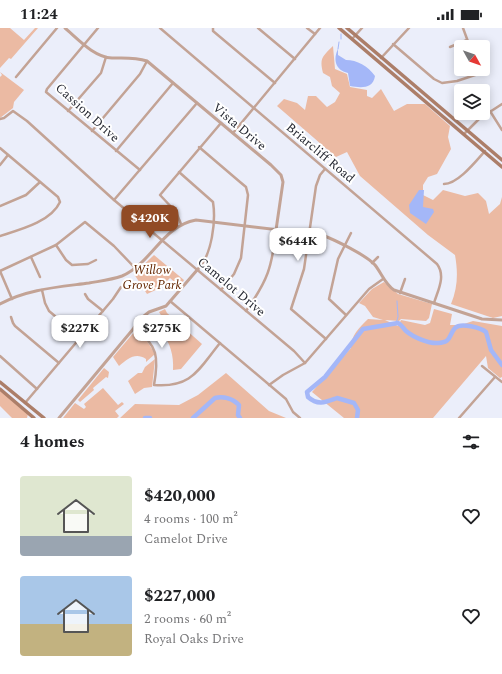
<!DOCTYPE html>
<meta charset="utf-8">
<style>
:root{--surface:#fff;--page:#f2f2f2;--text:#202124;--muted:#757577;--accent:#914b25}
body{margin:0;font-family:Spectral,serif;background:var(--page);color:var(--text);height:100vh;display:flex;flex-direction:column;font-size:15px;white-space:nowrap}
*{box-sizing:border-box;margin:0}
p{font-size:13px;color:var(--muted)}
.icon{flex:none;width:22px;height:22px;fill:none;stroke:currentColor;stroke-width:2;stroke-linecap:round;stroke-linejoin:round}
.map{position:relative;height:390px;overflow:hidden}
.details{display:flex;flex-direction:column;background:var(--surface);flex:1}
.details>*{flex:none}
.needle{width:26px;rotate:130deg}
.controls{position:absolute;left:454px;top:12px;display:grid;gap:8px}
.controls a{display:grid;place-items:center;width:36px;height:36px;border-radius:4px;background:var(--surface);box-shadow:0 2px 10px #0003;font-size:20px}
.price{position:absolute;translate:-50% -34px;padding:0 9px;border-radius:8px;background:#fff;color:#222;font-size:13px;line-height:26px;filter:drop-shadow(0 1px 2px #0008)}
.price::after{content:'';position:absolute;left:50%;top:24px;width:12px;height:9px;margin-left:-6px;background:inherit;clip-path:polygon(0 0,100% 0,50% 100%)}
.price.current{background:var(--accent);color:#fff}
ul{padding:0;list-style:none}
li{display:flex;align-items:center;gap:12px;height:100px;padding:0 20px}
li span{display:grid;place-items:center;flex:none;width:112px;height:80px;border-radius:4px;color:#555}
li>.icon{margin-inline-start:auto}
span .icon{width:48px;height:48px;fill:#fffc;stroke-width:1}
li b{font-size:17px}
h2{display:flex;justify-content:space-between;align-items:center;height:48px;padding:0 20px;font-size:17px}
.status{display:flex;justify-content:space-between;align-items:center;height:28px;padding:0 20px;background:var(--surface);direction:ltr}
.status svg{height:11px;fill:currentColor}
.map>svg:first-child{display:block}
.green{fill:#ebbaa3}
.water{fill:#a4b7f8}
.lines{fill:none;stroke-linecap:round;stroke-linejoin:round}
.stream{stroke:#a4b7f8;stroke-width:1}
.river{stroke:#a4b7f8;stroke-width:4.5}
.minor{stroke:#c3a395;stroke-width:2.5}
.tertiary{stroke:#c3a395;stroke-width:3}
.secondary{stroke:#ac7e69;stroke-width:3.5}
.labels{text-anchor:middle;stroke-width:4;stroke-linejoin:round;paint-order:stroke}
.street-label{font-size:13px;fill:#252832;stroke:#fff}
.park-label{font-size:13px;font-style:italic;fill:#642600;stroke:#fff}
</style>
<div class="status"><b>11:24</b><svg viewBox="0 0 49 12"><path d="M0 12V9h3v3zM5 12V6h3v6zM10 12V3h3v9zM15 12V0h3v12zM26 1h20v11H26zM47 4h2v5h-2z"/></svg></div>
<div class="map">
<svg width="502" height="390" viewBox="0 0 502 390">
<rect width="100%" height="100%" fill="#ebeefa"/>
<g class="green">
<polygon points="0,0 10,0 24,12 35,0 38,0 11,31 9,30 0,40"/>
<path d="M333,18l2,23 12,5 3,13 17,3v6l5,2 9,-9 13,22 13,-7h18l25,22 -2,11 3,12 -14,25 -9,3 -5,8v10l10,5 10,-10 22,6 13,-3 8,8 3,13 11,-10 2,-7v119l-9,2 -42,-14c7,-17 7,-32 4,-49l-27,-20 -68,-59 -13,-24 -11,5 -59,-51 7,-7 13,4 8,7 3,-14h8l11,11 8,-5 5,-9 -8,-7 -2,-9 -7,-4c-4,-15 0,-17 10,-27z"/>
<polygon points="0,44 24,62 14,74 13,80 0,90 0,49 2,47"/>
<polygon points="154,227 184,252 180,259 170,250 160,260 147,266 134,246"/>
<path d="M384,254l14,12 34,10 -3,14 -3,3 -25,-2 -2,2 -14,-1 13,6 3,-6 24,5 5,-2 4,-14 18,5 -2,11h11l12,-4 29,5v51l-2,1 -12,-10 -2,-12 -53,62h-89l-32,-26 39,-44c0,-13 8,-20 17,-29l15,1 -10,-3 -8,-11 -6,-3 13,-14z"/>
<path d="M165,281l2,4 35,31 -21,25 -8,1c1,-15 -3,-26 -11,-39l-7,4 -4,-3 13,-12 -5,-8z"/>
<path d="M135,303l12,10 8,13 -9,8v-3c-11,-7 -18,0 -27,7l-6,-9z"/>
<polygon points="155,331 152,359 144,360 135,366 128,353 138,345 142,345 145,339"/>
<polygon points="104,340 109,344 108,350 106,349 93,360 94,362 80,374 78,372"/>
<polygon points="226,345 269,383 286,390 120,390 135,376 179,377 198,367"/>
<polygon points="103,360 118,377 122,374 124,376 115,383 119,388 117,390 63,390 75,375 84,381 86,379 84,376"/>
<polygon points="0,362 28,386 27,390 12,390 0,378"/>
</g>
<g class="water">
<path d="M338,21v6l8,5c11,0 22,6 29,16 -2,13 -14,12 -25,10l-2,-13c-13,-3 -15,-14 -10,-24z"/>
<polygon points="419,162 424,162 423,179 433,181 434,184 426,196 410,185 409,177"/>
</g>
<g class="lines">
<g class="stream">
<polyline points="341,11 341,6"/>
<polyline points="338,21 339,14"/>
<polyline points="396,295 398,289 397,273"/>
</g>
<g class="river">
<polyline points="145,390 150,390"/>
<path d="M193,390l22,-20c9,-2 18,1 24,7l-1,10 2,3"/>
<path d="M357,390l1,-8 -4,-7 -17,-5c-11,4 -19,8 -29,-1l-1,-5 18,-15 38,-48 35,-6c4,2 5,5 8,8 7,6 23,13 32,12 14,-1 10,-7 17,-15 6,-6 26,0 31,4l5,18 11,15"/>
</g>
<g class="minor">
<polyline points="98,0 47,61 46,64 140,142"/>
<path d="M160,0l277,236c9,12 1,26 -3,39"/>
<polyline points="213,0 213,3 275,55"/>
<polyline points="258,0 295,31"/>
<polyline points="307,0 315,6"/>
<polyline points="463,0 470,19"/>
<polyline points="352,11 362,0"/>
<polyline points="393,16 434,51 442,55 457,53 478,46 483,41"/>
<polyline points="450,19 467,12"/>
<polyline points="381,30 409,0"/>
<polyline points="16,49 57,0"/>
<polyline points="68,83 101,45 106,29"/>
<polyline points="490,83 502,102"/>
<polyline points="0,91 4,90 13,83 27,93 114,172 294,323 305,335"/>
<polyline points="92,103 140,46 147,33"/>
<polyline points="233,105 320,0"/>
<polyline points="464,106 479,91 502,76"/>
<polyline points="199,119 240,154 246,159 248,167 241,230 234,246 221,262"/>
<path d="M0,120l58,49 2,5c-9,20 -41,28 -60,34"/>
<polyline points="116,123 173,55"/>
<polyline points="0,137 8,127"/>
<polyline points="325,141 320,147 316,158 304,241 291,281 326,311"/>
<path d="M179,144l34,30c3,19 -1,53 -15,67"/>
<path d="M444,156c14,0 32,-23 41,-33"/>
<polyline points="114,172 197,75"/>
<polyline points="0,178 26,167 40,154"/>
<polyline points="181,196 176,184 160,167 221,95"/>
<polyline points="56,217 66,232 72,237 88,236 96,232"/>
<polyline points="31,229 40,249"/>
<polyline points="372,235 378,229"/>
<polyline points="0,243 56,217 85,194 114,218 135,240"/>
<polyline points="0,243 12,271"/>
<polyline points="42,262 45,275 49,283 80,309"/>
<polyline points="400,265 405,251"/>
<polyline points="85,266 88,271 103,283"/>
<polyline points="170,273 286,371 293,384 300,390"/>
<path d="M246,283c22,-31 26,-44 30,-81"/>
<polyline points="346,287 329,271 338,231 351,205"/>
<polyline points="11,289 13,295 15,298 59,335"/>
<path d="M134,299c24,19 25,30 20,58 38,3 44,-15 66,-42"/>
<polyline points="0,328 37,361"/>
<polyline points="482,338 502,354"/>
<polyline points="269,357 283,347 305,335 369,261 383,251"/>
<polyline points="25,375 113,271 121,259"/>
<polyline points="459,390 495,349"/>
</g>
<g class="tertiary">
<path d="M65,0c14,12 29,29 47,30 13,0 23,-1 35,3l124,104 10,10 2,7 -7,48"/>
<path d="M0,276c27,-15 59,-17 89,-21 11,-2 22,-3 33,-7 30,-13 40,-50 74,-56l126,15c13,5 44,20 53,30 7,9 10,19 19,25l88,29 20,1"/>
<polyline points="59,390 144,288 149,284 166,278 198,241"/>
</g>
<g class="secondary">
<polyline points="339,0 502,139"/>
<polyline points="347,0 502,132"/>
<polyline points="0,354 44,390"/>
<polyline points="0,361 34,390"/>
</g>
</g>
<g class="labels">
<g class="street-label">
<text transform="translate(88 84) rotate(42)" y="5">Cassion Drive</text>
<text transform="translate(240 98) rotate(40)" y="5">Vista Drive</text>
<text transform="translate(321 124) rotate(40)" y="5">Briarcliff Road</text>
<text transform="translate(232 258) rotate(40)" y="5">Camelot Drive</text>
</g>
<g class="park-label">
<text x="152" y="246">Willow<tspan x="152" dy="15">Grove Park</tspan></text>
</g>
</g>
</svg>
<div class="controls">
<a><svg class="needle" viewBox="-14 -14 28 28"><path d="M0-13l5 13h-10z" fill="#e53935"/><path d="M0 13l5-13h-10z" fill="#757577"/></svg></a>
<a><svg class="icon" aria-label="layers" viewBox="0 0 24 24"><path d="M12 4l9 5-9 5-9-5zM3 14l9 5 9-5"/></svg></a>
</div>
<b class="price current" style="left:150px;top:211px">$420K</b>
<b class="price" style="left:298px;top:234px">$644K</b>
<b class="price" style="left:80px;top:321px">$227K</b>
<b class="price" style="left:162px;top:321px">$275K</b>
</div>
<section class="details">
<h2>4 homes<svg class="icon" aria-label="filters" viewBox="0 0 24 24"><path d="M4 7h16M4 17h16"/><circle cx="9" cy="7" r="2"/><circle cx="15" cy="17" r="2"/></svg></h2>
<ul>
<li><span style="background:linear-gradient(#dfe7d0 75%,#9aa5b1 0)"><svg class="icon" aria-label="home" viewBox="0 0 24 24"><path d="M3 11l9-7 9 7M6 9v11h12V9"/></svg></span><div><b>$420,000</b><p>4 rooms · 100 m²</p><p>Camelot Drive</p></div><svg class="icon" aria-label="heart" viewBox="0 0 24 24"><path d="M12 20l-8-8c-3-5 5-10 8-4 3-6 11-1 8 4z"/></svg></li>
<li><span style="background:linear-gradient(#a9c7e8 60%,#c2b280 0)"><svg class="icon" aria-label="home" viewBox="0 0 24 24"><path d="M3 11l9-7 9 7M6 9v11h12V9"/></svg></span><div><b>$227,000</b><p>2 rooms · 60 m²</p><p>Royal Oaks Drive</p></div><svg class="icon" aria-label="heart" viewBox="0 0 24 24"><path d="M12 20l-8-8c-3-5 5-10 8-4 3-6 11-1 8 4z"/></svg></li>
</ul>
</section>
